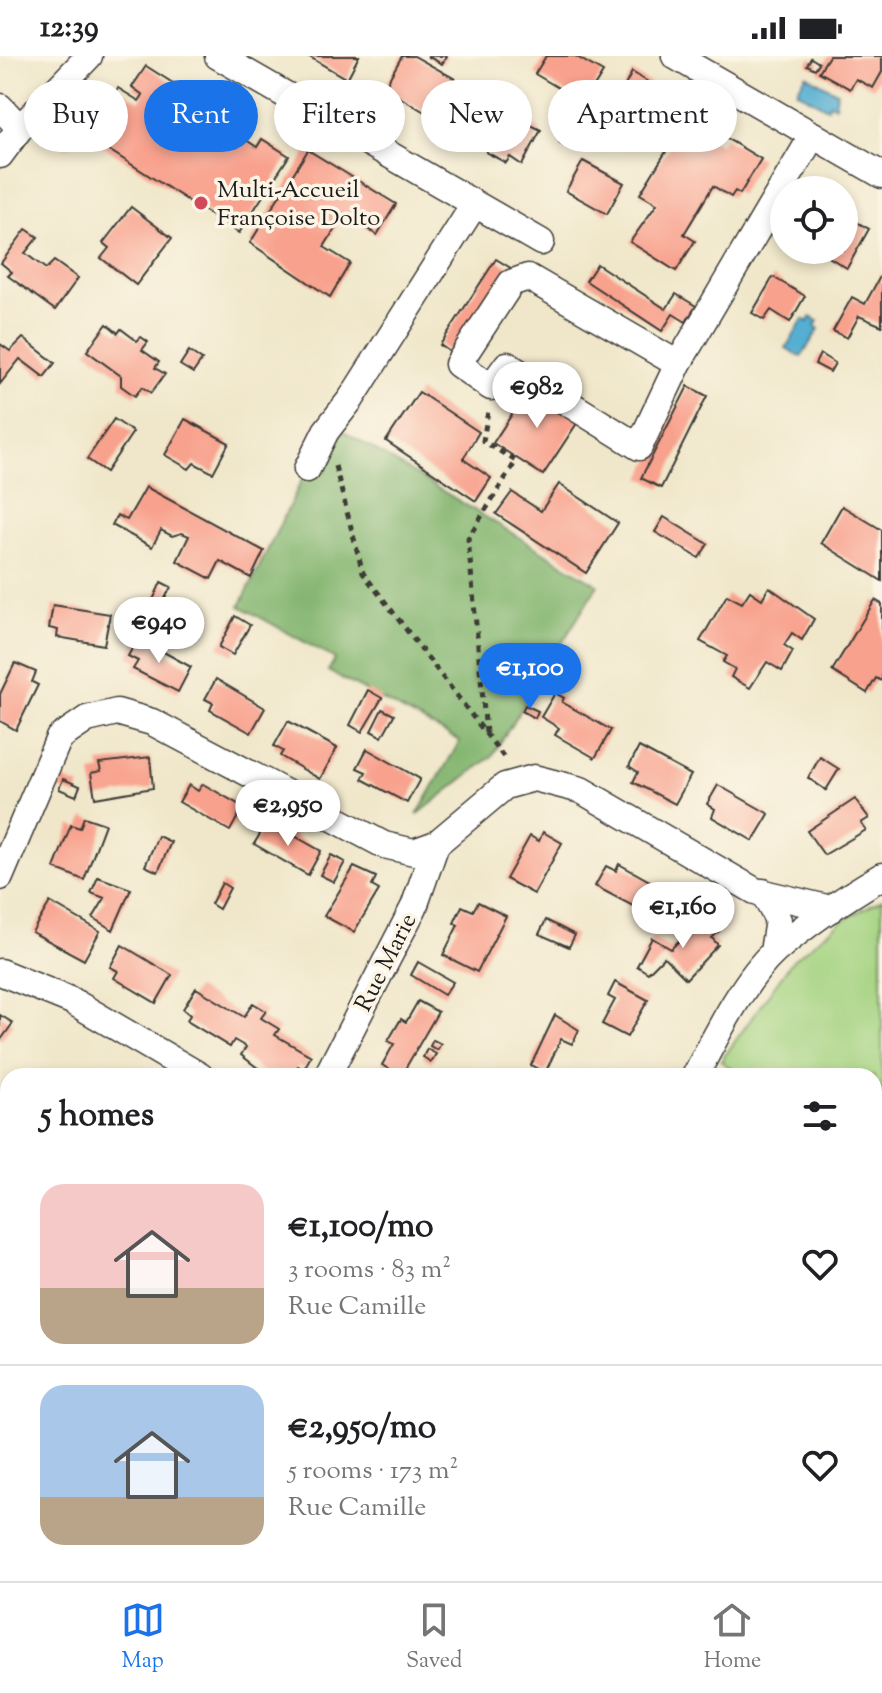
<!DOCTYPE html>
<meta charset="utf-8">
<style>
:root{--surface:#fff;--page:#f2f2f2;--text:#202124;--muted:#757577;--line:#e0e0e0;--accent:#1a73e8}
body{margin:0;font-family:"Sorts Mill Goudy",serif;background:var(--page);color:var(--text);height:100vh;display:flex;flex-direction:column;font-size:30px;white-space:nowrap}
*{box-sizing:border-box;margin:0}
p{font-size:26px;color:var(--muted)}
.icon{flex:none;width:44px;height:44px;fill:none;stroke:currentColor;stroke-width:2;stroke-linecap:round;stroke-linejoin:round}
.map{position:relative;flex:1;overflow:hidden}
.drawer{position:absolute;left:0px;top:1012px;width:882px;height:514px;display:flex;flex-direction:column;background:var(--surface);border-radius:24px 24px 0 0;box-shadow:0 4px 12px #0003}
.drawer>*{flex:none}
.banner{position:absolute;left:24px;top:24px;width:834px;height:72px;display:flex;gap:16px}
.tools{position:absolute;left:770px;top:120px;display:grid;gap:16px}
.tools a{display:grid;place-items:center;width:88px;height:88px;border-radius:50%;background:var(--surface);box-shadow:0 4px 12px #0003;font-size:40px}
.price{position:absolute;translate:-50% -68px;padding:0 18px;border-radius:28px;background:#fff;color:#222;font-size:26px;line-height:52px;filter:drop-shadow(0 2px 4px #0008)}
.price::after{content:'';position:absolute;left:50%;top:48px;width:24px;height:18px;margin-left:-12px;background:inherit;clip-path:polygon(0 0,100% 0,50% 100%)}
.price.on{background:var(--accent);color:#fff}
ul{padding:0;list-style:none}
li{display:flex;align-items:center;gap:24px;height:200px;padding:0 40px}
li+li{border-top:2px solid var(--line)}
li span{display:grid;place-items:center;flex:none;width:224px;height:160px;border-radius:24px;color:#555}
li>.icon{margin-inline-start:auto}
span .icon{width:96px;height:96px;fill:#fffc;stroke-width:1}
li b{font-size:34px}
h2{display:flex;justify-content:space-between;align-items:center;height:96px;padding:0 40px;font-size:34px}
.pill{padding:0 28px;border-radius:36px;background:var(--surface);box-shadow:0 4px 12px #0003;font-size:28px;line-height:72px}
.pill.on{background:var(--accent);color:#fff}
.status{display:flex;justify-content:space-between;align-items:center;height:56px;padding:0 40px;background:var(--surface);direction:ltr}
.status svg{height:22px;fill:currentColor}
.menu{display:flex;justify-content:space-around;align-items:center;height:112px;border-top:2px solid var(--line);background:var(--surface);font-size:22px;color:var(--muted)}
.menu a{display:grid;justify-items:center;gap:4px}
.menu .on{color:var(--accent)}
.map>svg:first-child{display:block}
.green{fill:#a4d381;stroke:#60784e;stroke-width:2}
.forest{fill:#83b56f;stroke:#506846;stroke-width:2}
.water{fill:#54afd2;stroke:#386677;stroke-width:2}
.building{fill:#f8a18d}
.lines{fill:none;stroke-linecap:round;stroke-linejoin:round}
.street-casing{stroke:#3c3a36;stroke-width:29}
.path{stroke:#3c3a36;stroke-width:5;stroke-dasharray:6 6;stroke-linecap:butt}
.street{stroke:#fff;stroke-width:26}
.poi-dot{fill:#d1495b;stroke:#fcf5e5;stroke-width:3}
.labels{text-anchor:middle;stroke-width:7;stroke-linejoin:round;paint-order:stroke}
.poi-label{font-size:24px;fill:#1c1c1c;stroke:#fcf5e5;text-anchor:start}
.street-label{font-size:24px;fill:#1c1c1c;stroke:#fcf5e5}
</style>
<div class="status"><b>12:39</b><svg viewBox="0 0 49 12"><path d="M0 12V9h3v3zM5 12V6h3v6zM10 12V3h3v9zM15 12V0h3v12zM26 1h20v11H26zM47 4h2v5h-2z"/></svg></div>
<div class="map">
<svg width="882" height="1525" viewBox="0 0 882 1525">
<rect width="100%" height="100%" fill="#fcf5e5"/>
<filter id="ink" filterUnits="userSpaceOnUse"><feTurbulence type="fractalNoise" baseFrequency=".0125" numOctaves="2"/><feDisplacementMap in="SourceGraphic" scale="16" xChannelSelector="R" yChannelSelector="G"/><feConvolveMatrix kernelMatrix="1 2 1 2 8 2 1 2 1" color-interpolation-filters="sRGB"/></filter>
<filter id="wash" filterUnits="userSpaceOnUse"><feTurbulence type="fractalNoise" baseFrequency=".006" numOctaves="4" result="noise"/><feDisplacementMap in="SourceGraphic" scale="32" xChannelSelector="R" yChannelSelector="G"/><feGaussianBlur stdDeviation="1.8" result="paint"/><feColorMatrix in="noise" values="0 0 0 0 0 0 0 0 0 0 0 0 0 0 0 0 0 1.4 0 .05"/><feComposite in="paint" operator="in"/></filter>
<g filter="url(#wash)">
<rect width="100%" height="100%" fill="#f0e7ca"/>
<polygon class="green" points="882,843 882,1125 874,1119 874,1020 741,1020 721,1005 793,904 841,865"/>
<polygon class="forest" points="330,367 598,529 492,700 417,759 460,685 328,615 335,603 240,550"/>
<g class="water">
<polygon points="806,19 837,36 835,50 830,47 827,52 797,35"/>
<polygon points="811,261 818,265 815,270 819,273 801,301 786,292 803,263 808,266"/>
</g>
<g id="blocks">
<g class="building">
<polygon points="308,0 359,0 347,23"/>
<polygon points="402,0 414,0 455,23 433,61 384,32"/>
<polygon points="427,0 447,0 442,8"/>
<polygon points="546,0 575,0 603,16 584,47 535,18"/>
<polygon points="829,0 882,0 882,16 873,32 856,23 850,33 819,16"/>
<polygon points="811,2 819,7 815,13 807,9"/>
<polygon points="146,10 195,41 190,50 231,76 226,84 237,91 243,82 257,91 262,83 289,100 239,177 87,80 118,32 139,45 143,39 132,31"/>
<polygon points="632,16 717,69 709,82 720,88 724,81 761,103 740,138 735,135 731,141 713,130 684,178 695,185 676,215 630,186 657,148 640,138 675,81 616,47"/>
<polygon points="513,38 524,45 518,55 507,48"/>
<polygon points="599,52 628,68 616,90 587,74"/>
<polygon points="479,59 507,75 511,68 523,74 527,67 541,74 522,109 510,101 506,107 486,96 489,90 468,77"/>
<polygon points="571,64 584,72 572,94 559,87"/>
<polygon points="65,72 76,81 67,92 56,83"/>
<polygon points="308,94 396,148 377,179 344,158 324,191 350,207 330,241 250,187"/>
<polygon points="583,105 624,127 607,158 566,135"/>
<polygon points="131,151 172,182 136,229 101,202 109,192 103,187"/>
<polygon points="844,159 869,173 847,212 817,194 844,194"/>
<polygon points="26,173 38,181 25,197 46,213 54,205 78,222 55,254 8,220 12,216 1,207"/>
<polygon points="496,203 514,214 457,301 440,289"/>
<polygon points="597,208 666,253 676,238 696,250 686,266 673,258 662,275 586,225"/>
<polygon points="882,217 882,270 859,260 847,282 833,275 852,241 865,248"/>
<polygon points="773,221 805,240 790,266 771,254 764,264 752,257"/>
<polygon points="107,268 118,277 121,273 137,285 141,281 148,286 142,294 159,306 155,312 165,318 151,337 142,331 135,340 121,330 121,320 87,295"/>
<polygon points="23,282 55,307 44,321 20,303 0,328 0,288 10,295"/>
<polygon points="189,295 202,304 193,317 180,309"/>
<polygon points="820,298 835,307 830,316 815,308"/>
<polygon points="532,328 581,361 543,419 493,387"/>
<polygon points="688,330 707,340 661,432 641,422"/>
<polygon points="419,336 479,376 463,403 491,422 476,445 386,385"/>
<polygon points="114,363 133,376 106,416 87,403"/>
<polygon points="185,363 229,387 213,417 194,407 189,413 165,399"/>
<polygon points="559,428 618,467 586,517 496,458 512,436 541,455"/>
<polygon points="146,431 264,495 251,522 220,505 211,523 177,505 189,480 182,477 172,480 161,474 152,491 112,469 117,459 127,464"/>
<polygon points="842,450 882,474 882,525 821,487"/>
<polygon points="664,461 708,488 699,502 655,476"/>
<polygon points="161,526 171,531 162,548 153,544"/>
<polygon points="769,531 814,563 802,584 792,577 784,589 793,595 782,615 767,606 750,632 731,621 735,613 723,606 727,600 700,585 727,539 742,547 750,535 762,543"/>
<polygon points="875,544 882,548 882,625 876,622 867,637 832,615"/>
<polygon points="53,549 110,558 104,589 57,581 58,574 49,572"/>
<polygon points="235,560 250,569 233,599 219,591"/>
<polygon points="138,582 191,611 178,636 133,613 138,605 128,600"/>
<polygon points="15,607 36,616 32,626 38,629 16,674 0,665 0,638"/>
<polygon points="216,623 265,652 251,677 210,654 213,647 205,643"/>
<polygon points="368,634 382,642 362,676 350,669"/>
<polygon points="555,637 564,642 562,646 611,674 595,702 555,679 559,672 541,661"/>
<polygon points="525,649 538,655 535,662 522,655"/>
<polygon points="382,653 394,659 382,681 371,675"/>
<polygon points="288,665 337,692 320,723 280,700 283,695 274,690"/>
<polygon points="639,691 691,719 675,748 633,726 638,716 629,710"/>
<polygon points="367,693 420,723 407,747 362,723 366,716 357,712"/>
<polygon points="150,701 153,732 95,742 91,717 101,715 99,707"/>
<polygon points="820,701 839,713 826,734 808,722"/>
<polygon points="63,723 80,730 76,740 59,733"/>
<polygon points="203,728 243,751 230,775 179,746 189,729 198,735"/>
<polygon points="718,729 769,758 753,785 712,761 715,753 707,748"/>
<polygon points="855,743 869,762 861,767 866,774 824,799 807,775"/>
<polygon points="84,761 105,768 84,824 54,812 71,769 80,772"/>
<polygon points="268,765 321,795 308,819 254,788"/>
<polygon points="543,776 562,787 534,838 506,823 530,780 539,785"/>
<polygon points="158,780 171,786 158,816 145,810"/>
<polygon points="331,799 345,806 334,826 320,819"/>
<polygon points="619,808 662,832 648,858 595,830 606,810 616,815"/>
<polygon points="354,811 376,821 372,830 379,834 354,876 324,860"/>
<polygon points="98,821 131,833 113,874 93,862 105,842 91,837"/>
<polygon points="222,827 230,832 219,853 211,848"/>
<polygon points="50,846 100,875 84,904 32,876"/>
<polygon points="478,846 506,860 477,916 443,899 458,869 454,867 462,850 473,855"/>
<polygon points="703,860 719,875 712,882 718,889 686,923 664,901 648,917 637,910 652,882 671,893"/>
<polygon points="546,864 575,879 569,891 539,878"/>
<polygon points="122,889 172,919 156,947 114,922 118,915 110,911"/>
<polygon points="418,906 453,926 444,939 411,919"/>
<polygon points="615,926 648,944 627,981 602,968 615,944 608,940"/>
<polygon points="196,932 244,961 253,947 266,955 261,962 279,973 275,979 311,1000 304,1013 298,1010 293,1020 280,1020 271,1015 268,1020 241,999 246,991 234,984 230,991 187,965 190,959 183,953"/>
<polygon points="418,945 438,956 401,1020 382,1009 394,988 388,985 401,963 406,966"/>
<polygon points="0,959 13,967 0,985"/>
<polygon points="555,959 579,974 572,988 561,983 545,1017 531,1009"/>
<polygon points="433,984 441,988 437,994 430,990"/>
<polygon points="427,993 436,998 431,1006 423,1001"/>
<polygon points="600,1012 608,1016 615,1020 596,1020"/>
<polygon points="882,1202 882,1390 874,1387 874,1214"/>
<polygon points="874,1444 882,1448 882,1525 810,1525 814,1518 874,1518"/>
<polygon points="115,1518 157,1518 153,1525 111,1525"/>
<polygon points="375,1518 392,1518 388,1525"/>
</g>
</g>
</g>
<g filter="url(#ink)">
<use href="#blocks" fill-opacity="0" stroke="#3c3a36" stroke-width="2"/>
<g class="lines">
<defs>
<g id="street">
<polyline points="218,0 541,186"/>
<polyline points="675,0 882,119"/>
<polyline points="0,51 20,72"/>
<polyline points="0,99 20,72 89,0"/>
<polyline points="678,308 528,221 511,227 458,308 491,331 507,309 639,391 678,308 813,79"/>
<polyline points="307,413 326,375 351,343 474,149"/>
<polyline points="0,821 59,682 87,663 117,656 152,666 384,789 414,796 436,788 505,730 534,722 581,734 755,835 831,853"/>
<polyline points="763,836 778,864 773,896"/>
<polyline points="0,916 72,945 200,1020"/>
<polyline points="327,1020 414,851 436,788"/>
<path d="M695,1020c20,-38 49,-97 80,-125 33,-29 70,-53 107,-75"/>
<polyline points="15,1518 27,1525"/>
<polyline points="70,1525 73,1518"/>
<polyline points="431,1525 435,1518"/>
</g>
</defs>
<use href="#street" class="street-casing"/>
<g class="path">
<polyline points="335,410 363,517 506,704"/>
<polyline points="486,677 468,482 516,405 483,385 488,355"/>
<polyline points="496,1518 507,1525"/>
<polyline points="539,1518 549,1525"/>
</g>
<use href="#street" class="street"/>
</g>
</g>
<circle class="poi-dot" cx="201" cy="147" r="8"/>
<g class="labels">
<g class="poi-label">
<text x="217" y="141">Multi-Accueil<tspan x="217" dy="28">Françoise Dolto</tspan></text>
</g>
<g class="street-label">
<text transform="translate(385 906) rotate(-63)" y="8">Rue Marie</text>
</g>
</g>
</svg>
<div class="tools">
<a><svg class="icon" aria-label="locate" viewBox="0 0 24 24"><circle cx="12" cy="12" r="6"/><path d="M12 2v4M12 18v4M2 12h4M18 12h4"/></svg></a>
</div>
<b class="price" style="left:537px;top:374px">€982</b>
<b class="price" style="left:159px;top:609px">€940</b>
<b class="price on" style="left:530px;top:655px">€1,100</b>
<b class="price" style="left:288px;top:792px">€2,950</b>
<b class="price" style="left:683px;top:894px">€1,160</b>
<div class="banner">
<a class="pill">Buy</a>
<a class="pill on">Rent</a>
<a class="pill">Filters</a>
<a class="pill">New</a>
<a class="pill">Apartment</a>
</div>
<section class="drawer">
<h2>5 homes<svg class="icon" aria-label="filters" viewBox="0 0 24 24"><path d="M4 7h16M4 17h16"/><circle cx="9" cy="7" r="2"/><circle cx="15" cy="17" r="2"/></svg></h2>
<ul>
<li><span style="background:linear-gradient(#f6c9c9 65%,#b9a48a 0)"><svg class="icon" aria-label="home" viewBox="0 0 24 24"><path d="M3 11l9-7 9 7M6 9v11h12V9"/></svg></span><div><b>€1,100/mo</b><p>3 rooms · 83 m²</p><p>Rue Camille</p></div><svg class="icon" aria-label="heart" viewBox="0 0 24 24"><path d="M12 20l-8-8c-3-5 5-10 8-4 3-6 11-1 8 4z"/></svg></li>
<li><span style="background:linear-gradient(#a9c7e8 70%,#b9a48a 0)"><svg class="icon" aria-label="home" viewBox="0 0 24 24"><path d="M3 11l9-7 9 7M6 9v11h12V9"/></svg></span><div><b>€2,950/mo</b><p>5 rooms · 173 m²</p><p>Rue Camille</p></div><svg class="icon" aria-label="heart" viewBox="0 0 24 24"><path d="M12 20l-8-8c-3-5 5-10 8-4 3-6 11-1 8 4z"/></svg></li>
</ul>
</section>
</div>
<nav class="menu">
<a class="on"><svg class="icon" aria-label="map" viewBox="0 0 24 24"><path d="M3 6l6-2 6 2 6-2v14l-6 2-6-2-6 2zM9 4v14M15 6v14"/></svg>Map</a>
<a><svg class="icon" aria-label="saved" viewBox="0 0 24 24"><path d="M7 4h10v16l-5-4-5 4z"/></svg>Saved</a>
<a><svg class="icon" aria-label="home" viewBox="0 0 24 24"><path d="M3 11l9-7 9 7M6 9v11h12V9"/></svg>Home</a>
</nav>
